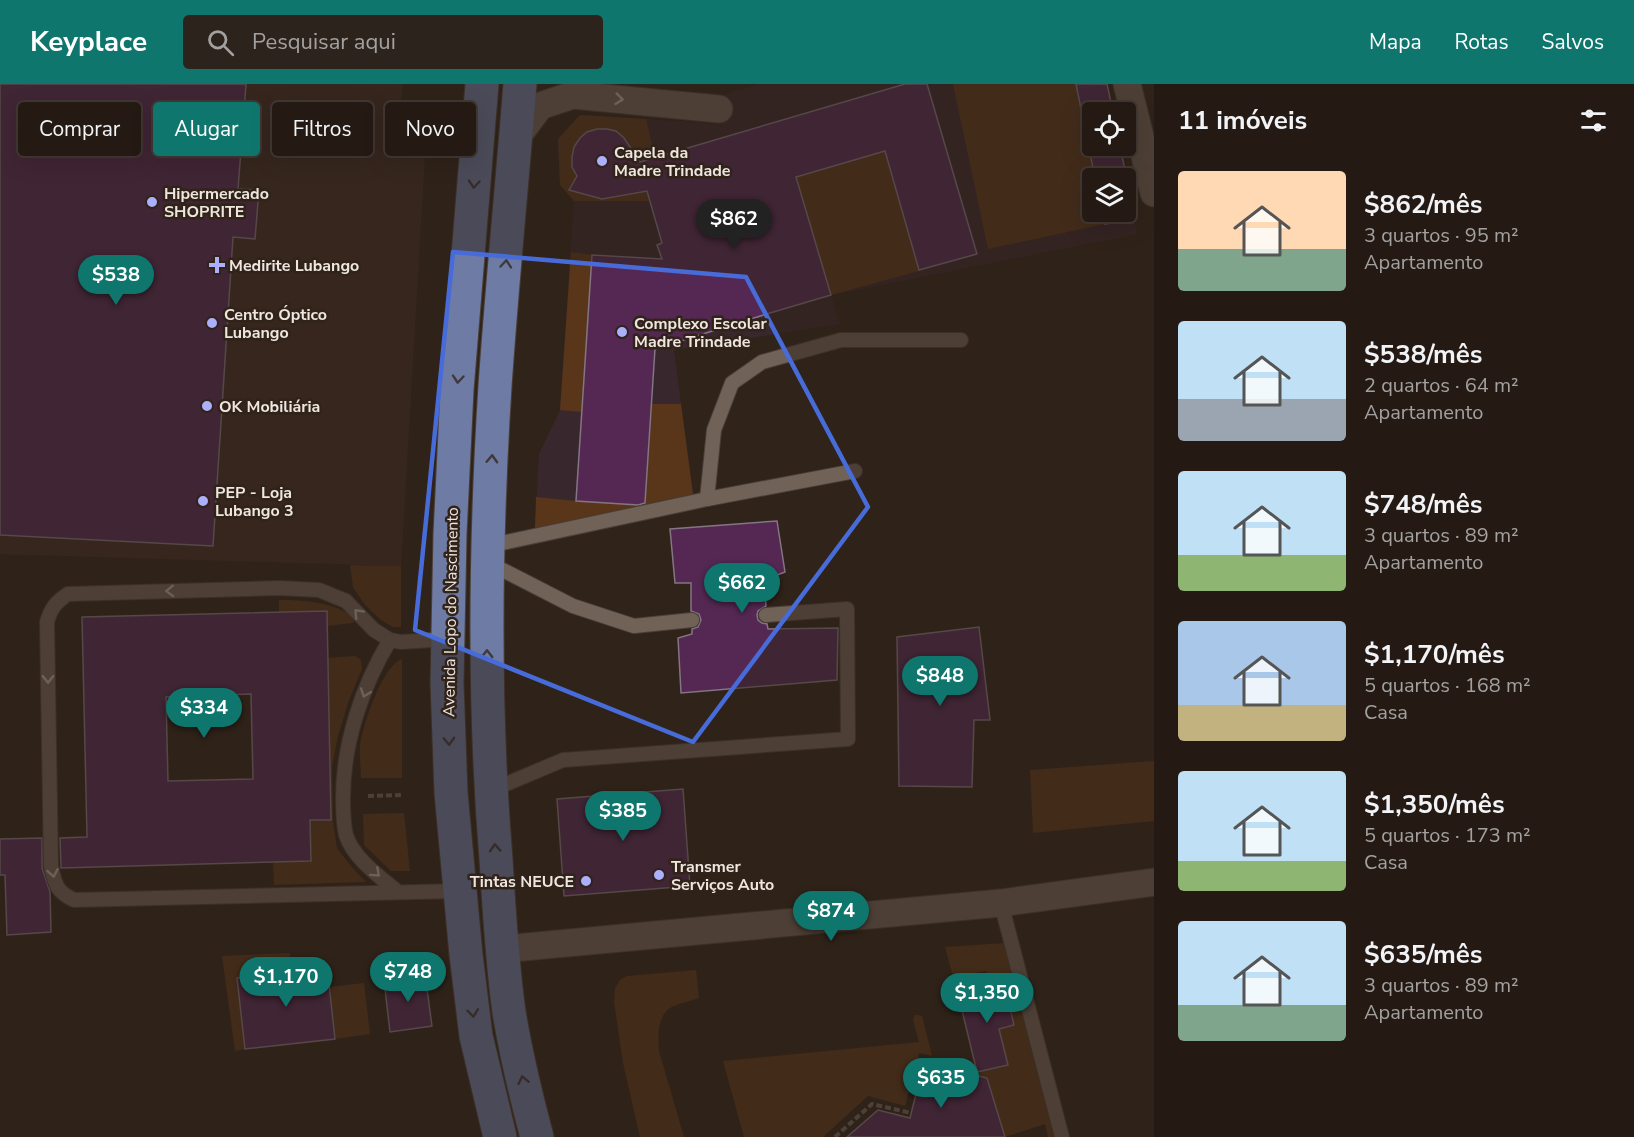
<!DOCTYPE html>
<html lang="pt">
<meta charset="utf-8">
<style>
:root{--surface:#241a13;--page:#2c231c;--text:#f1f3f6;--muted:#a3a1a0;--line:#413833;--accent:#0f766e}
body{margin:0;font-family:"Nunito Sans",sans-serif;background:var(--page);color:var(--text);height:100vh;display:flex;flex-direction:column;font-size:22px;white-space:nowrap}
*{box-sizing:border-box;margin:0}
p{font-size:20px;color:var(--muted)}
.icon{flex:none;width:33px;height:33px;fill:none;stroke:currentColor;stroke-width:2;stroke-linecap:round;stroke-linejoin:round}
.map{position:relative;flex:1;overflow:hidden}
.sheet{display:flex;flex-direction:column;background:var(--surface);width:480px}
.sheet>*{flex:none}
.hud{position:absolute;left:18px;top:18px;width:570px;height:54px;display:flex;gap:12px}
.fabs{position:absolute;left:1082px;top:18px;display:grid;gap:12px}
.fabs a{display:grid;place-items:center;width:54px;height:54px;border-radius:6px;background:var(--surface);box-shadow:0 6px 24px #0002,0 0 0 2px var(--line);font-size:30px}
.price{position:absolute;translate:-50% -51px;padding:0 14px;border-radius:21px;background:var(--accent);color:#fff;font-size:20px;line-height:39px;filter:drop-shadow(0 2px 3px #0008)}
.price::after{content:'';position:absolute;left:50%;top:36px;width:18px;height:14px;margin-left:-9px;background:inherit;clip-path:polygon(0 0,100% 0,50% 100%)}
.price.selected{background:#222;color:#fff}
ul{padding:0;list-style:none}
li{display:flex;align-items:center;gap:18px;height:150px;padding:0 24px}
li span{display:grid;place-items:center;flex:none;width:168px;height:120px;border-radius:6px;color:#555}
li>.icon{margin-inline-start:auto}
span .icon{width:72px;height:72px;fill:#fffc;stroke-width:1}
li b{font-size:26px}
h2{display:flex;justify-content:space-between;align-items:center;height:72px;padding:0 24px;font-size:26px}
.pill{padding:0 21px;border-radius:6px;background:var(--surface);box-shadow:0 6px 24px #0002,0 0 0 2px var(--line);font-size:21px;line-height:54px}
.pill.selected{background:var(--accent);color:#fff}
header{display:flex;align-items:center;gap:36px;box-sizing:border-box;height:84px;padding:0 30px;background:var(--accent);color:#fff}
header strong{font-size:28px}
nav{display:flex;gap:33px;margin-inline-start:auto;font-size:21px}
.search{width:420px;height:54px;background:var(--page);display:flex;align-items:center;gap:15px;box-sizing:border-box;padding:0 21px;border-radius:6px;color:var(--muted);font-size:22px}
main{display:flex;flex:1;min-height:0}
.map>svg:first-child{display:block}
.commercial{fill:#3e2c25}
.education{fill:#39272e;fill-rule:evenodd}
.green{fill:#593519;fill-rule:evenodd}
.building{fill:#552854;stroke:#837582;stroke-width:1.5;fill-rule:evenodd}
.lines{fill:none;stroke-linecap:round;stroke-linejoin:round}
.service-casing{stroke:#4b4039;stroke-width:16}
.minor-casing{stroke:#4b4039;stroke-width:29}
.primary-casing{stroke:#4b4039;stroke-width:35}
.path{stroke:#6f645b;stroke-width:4;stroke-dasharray:6 3;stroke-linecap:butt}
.service{stroke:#716257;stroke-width:14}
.minor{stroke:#716257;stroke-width:27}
.primary{stroke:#6e7ba4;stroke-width:33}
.oneway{stroke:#b6aba2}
.oneway2{stroke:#40393c}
.marked{fill:none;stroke:#476cda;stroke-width:4.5;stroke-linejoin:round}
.poi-dot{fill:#acaffb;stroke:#302319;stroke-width:2}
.labels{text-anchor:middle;stroke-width:5;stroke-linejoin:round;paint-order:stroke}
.poi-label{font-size:16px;font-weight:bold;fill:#efe6e0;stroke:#302319;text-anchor:start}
.street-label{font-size:16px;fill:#efe6e0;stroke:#302319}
</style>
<header>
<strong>Keyplace</strong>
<div class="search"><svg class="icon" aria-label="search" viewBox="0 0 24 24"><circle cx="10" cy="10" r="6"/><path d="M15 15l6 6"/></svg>Pesquisar aqui</div>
<nav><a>Mapa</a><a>Rotas</a><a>Salvos</a></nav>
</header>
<main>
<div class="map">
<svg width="1154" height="1053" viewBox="0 0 1154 1053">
<rect width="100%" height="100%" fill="#302319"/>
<polygon class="commercial" points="0,0 403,0 401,20 427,36 401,482 0,470"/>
<path class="education" d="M759,0h348l6,28h-21v34h28l17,88 -306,61 9,29 -166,26 19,144 -158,34 4,-74 21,-44 14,-209 -14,-16 -2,-46 22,-24 141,9 -4,-27zM1092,94h33v34h-33z"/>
<g class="green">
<polygon points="953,0 1076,0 1095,94 1092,94 1092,128 1102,128 1105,140 988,165"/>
<path d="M580,31l66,4 9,39 -5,43h-76l-14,-16 -2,-46zM597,45c21,-1 30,7 36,26l-31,44 -32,-9 7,-14c-12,-27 0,-31 20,-47z"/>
<polygon points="885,67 919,187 831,211 796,93"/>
<polygon points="571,168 592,171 582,328 560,326"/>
<polygon points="652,320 681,320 693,410 535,444 536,413 576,417 645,421"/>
<polygon points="350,481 401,482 401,543 393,543 381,536 365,521 353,503"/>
<path d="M279,516c26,0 55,2 76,18l-2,5 -26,3 -1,-15 -47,1z"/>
<polygon points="355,572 361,576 362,585 349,616 338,652 332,683 333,738 337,764 350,781 366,798 274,801 273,778 311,777 310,736 331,736 327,574"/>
<path d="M402,575v119h-41c0,-10 -2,-22 -1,-32 3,-21 22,-80 42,-87z"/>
<polygon points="1154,677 1154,737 1033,749 1030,686"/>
<polygon points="404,729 410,787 391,787 364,761 363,730"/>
<polygon points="1004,859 1054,1053 1048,1053 1045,1040 1005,1053 975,991 984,986 975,951 1014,941 1004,899 990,902 986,887 953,893 945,863"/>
<polygon points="290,869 290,887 237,894 245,965 235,967 222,872"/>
<path d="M696,886l3,28c-8,3 -23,6 -29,10 -13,9 -12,29 -11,43l25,86h-44l-17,-74 -9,-61 1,-14 5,-8 7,-4z"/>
<polygon points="364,899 370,950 335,955 329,903"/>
<polygon points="915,931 918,931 922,932 932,972 919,969 905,1022 868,1012 823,1053 744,1053 723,977 919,958 913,936"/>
</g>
<g class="building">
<polygon points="0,0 246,0 238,105 259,106 255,155 233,153 213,462 0,451"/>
<polygon points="905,0 927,0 977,170 919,186 885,67 796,93 831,211 770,229 655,265 645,419 638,421 576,417 592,171 662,175 657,161 662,159 647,107 602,115 569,106 577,92 572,83 572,73 574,63 580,54 587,48 597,45 607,45 616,47 624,54 640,78"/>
<polygon points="1076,0 1107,0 1113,28 1092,28 1092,62 1120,62 1135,134 1105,140 1102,128 1125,128 1125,94 1095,94"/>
<polygon points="777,437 785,488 764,496 766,522 758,527 757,531 758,536 762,539 767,540 768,545 838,544 837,596 681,609 678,554 692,550 692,545 698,543 701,536 699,530 691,527 691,499 675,499 670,445"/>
<path d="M327,527l4,209h-21l1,41 -250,7 -1,-30 27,-1 -5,-220zM251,610l2,85 -85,2 -2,-84z"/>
<polygon points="979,543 990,636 974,636 972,703 899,702 897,553"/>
<polygon points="683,705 690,802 564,812 557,715"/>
<polygon points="42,754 42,784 50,808 51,848 7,851 5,791 0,791 0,755"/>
<polygon points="327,882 335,955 245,965 237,894"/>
<polygon points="425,890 432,942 390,948 384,896"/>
<polygon points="1004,899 1014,941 999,945 1008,981 977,988 958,910"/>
<polygon points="924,978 987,994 1005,1053 847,1053 878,1026 910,1034"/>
</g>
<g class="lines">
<defs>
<g id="service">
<polyline points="707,415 714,346 732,299 762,278 841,256 961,256"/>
<polyline points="488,462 707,415 855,387"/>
<polyline points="489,479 573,522 634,542 692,536"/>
<path d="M448,555l-47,3 -11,-2 -16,-10 -28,-29 -27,-11 -40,-2 -211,6c-12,8 -17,14 -21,28l4,244c4,19 6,26 23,34l385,-9"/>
<path d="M390,556c-28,46 -47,104 -47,158 0,11 0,25 3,37 7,23 34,42 52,57"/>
<polyline points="492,706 563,676 848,655 847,525 766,531"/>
<polyline points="1001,819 1062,1053"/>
</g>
<g id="minor">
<polyline points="1127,0 1154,109"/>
<polyline points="516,54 540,22 573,11 719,25"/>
<polyline points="502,865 1001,819 1154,798"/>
</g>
<g id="primary">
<polyline points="482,0 457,306 450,450 447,599 451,709 466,871 476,952 500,1053"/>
<path d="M520,0c-8,101 -18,201 -25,302 -10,158 -12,316 1,473 3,51 6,103 13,153 7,42 17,84 28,125"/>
</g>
</defs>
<use href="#service" class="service-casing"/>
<use href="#minor" class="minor-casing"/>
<use href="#primary" class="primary-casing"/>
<g class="path">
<polyline points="368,712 403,711"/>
<polyline points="835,1053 872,1020 911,1029"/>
</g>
<use href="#service" class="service"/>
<use href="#minor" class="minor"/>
<use href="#primary" class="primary"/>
</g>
<defs><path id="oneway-chevron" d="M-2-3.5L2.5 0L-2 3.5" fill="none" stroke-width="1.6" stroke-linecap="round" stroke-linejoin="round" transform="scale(1.5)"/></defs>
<g class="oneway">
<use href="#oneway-chevron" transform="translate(619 15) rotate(6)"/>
<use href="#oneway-chevron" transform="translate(170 507) rotate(178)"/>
<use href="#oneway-chevron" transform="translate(358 529) rotate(-134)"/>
<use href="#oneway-chevron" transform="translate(48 595) rotate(89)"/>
<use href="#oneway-chevron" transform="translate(365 609) rotate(110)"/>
<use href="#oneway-chevron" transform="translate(53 789) rotate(80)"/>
<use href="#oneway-chevron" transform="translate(376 789) rotate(42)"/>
</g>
<g class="oneway2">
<use href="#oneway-chevron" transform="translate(474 100) rotate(95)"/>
<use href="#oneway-chevron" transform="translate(506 180) rotate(-85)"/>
<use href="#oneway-chevron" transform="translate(458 295) rotate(95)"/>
<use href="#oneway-chevron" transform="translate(492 375) rotate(-87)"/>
<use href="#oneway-chevron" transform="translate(487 570) rotate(-90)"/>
<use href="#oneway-chevron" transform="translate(449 657) rotate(88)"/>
<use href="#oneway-chevron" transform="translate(495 764) rotate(-94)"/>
<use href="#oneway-chevron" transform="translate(473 929) rotate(83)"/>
<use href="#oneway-chevron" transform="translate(523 996) rotate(-102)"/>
</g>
<path d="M0 0H1154V1053H0ZM453,168l293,25 122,230 -175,235 -278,-112z" fill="#302319" fill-opacity=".55" fill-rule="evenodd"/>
<path class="marked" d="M453,168l293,25 122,230 -175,235 -278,-112z"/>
<g class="poi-dot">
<circle cx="602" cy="77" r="6"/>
<circle cx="152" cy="118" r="6"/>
<path d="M214 172h6v6h6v6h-6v6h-6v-6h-6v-6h6z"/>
<circle cx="212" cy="239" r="6"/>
<circle cx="622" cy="248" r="6"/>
<circle cx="207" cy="322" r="6"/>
<circle cx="203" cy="417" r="6"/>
<circle cx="659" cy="791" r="6"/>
<circle cx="586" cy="797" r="6"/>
</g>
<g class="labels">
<g class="poi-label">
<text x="614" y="74">Capela da<tspan x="614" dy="18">Madre Trindade</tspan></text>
<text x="164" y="115">Hipermercado<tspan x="164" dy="18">SHOPRITE</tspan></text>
<text x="229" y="187">Medirite Lubango</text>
<text x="224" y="236">Centro Óptico<tspan x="224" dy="18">Lubango</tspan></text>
<text x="634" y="245">Complexo Escolar<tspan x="634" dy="18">Madre Trindade</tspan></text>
<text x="219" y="328">OK Mobiliária</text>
<text x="215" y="414">PEP - Loja<tspan x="215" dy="18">Lubango 3</tspan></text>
<text x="671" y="788">Transmer<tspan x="671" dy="18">Serviços Auto</tspan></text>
<text x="574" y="803" text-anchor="end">Tintas NEUCE</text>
</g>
<g class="street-label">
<text transform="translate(450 528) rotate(-89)" y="6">Avenida Lopo do Nascimento</text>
</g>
</g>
</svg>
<div class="fabs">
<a><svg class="icon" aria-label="locate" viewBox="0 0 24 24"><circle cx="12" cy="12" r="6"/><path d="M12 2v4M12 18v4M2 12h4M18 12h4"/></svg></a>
<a><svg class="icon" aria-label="layers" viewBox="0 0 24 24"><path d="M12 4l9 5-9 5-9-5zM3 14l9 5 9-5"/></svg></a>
</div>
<b class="price selected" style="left:734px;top:166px">$862</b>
<b class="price" style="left:116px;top:222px">$538</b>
<b class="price" style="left:742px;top:530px">$662</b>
<b class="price" style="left:940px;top:623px">$848</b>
<b class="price" style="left:204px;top:655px">$334</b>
<b class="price" style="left:623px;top:758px">$385</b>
<b class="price" style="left:831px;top:858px">$874</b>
<b class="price" style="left:408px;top:919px">$748</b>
<b class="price" style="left:286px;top:924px">$1,170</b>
<b class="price" style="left:987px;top:940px">$1,350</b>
<b class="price" style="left:941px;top:1025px">$635</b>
<div class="hud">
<a class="pill">Comprar</a>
<a class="pill selected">Alugar</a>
<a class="pill">Filtros</a>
<a class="pill">Novo</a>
</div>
</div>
<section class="sheet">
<h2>11 imóveis<svg class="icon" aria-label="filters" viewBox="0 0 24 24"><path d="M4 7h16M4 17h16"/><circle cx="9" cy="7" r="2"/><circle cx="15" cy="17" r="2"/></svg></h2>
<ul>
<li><span style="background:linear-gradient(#ffd9b3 65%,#7fa58c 0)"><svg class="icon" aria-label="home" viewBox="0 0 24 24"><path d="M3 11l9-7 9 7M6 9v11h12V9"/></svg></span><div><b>$862/mês</b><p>3 quartos · 95 m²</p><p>Apartamento</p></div></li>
<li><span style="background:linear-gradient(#bfe0f5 65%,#9aa5b1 0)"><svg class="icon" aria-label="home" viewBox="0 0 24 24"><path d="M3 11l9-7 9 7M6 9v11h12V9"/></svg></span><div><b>$538/mês</b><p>2 quartos · 64 m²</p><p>Apartamento</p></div></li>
<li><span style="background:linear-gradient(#bfe0f5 70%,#8fb573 0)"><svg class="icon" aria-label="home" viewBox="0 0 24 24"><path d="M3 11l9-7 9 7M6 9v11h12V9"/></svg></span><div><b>$748/mês</b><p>3 quartos · 89 m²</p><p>Apartamento</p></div></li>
<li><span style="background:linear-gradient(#a9c7e8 70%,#c2b280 0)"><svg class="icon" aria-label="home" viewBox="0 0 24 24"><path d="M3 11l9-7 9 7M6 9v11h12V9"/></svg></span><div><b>$1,170/mês</b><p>5 quartos · 168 m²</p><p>Casa</p></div></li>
<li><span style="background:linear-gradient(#bfe0f5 75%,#8fb573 0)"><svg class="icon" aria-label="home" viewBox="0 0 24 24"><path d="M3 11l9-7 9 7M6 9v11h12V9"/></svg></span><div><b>$1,350/mês</b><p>5 quartos · 173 m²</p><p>Casa</p></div></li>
<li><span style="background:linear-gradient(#bfe0f5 70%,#7fa58c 0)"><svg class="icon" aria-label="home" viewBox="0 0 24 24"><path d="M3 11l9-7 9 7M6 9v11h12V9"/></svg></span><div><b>$635/mês</b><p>3 quartos · 89 m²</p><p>Apartamento</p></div></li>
</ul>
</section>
</main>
